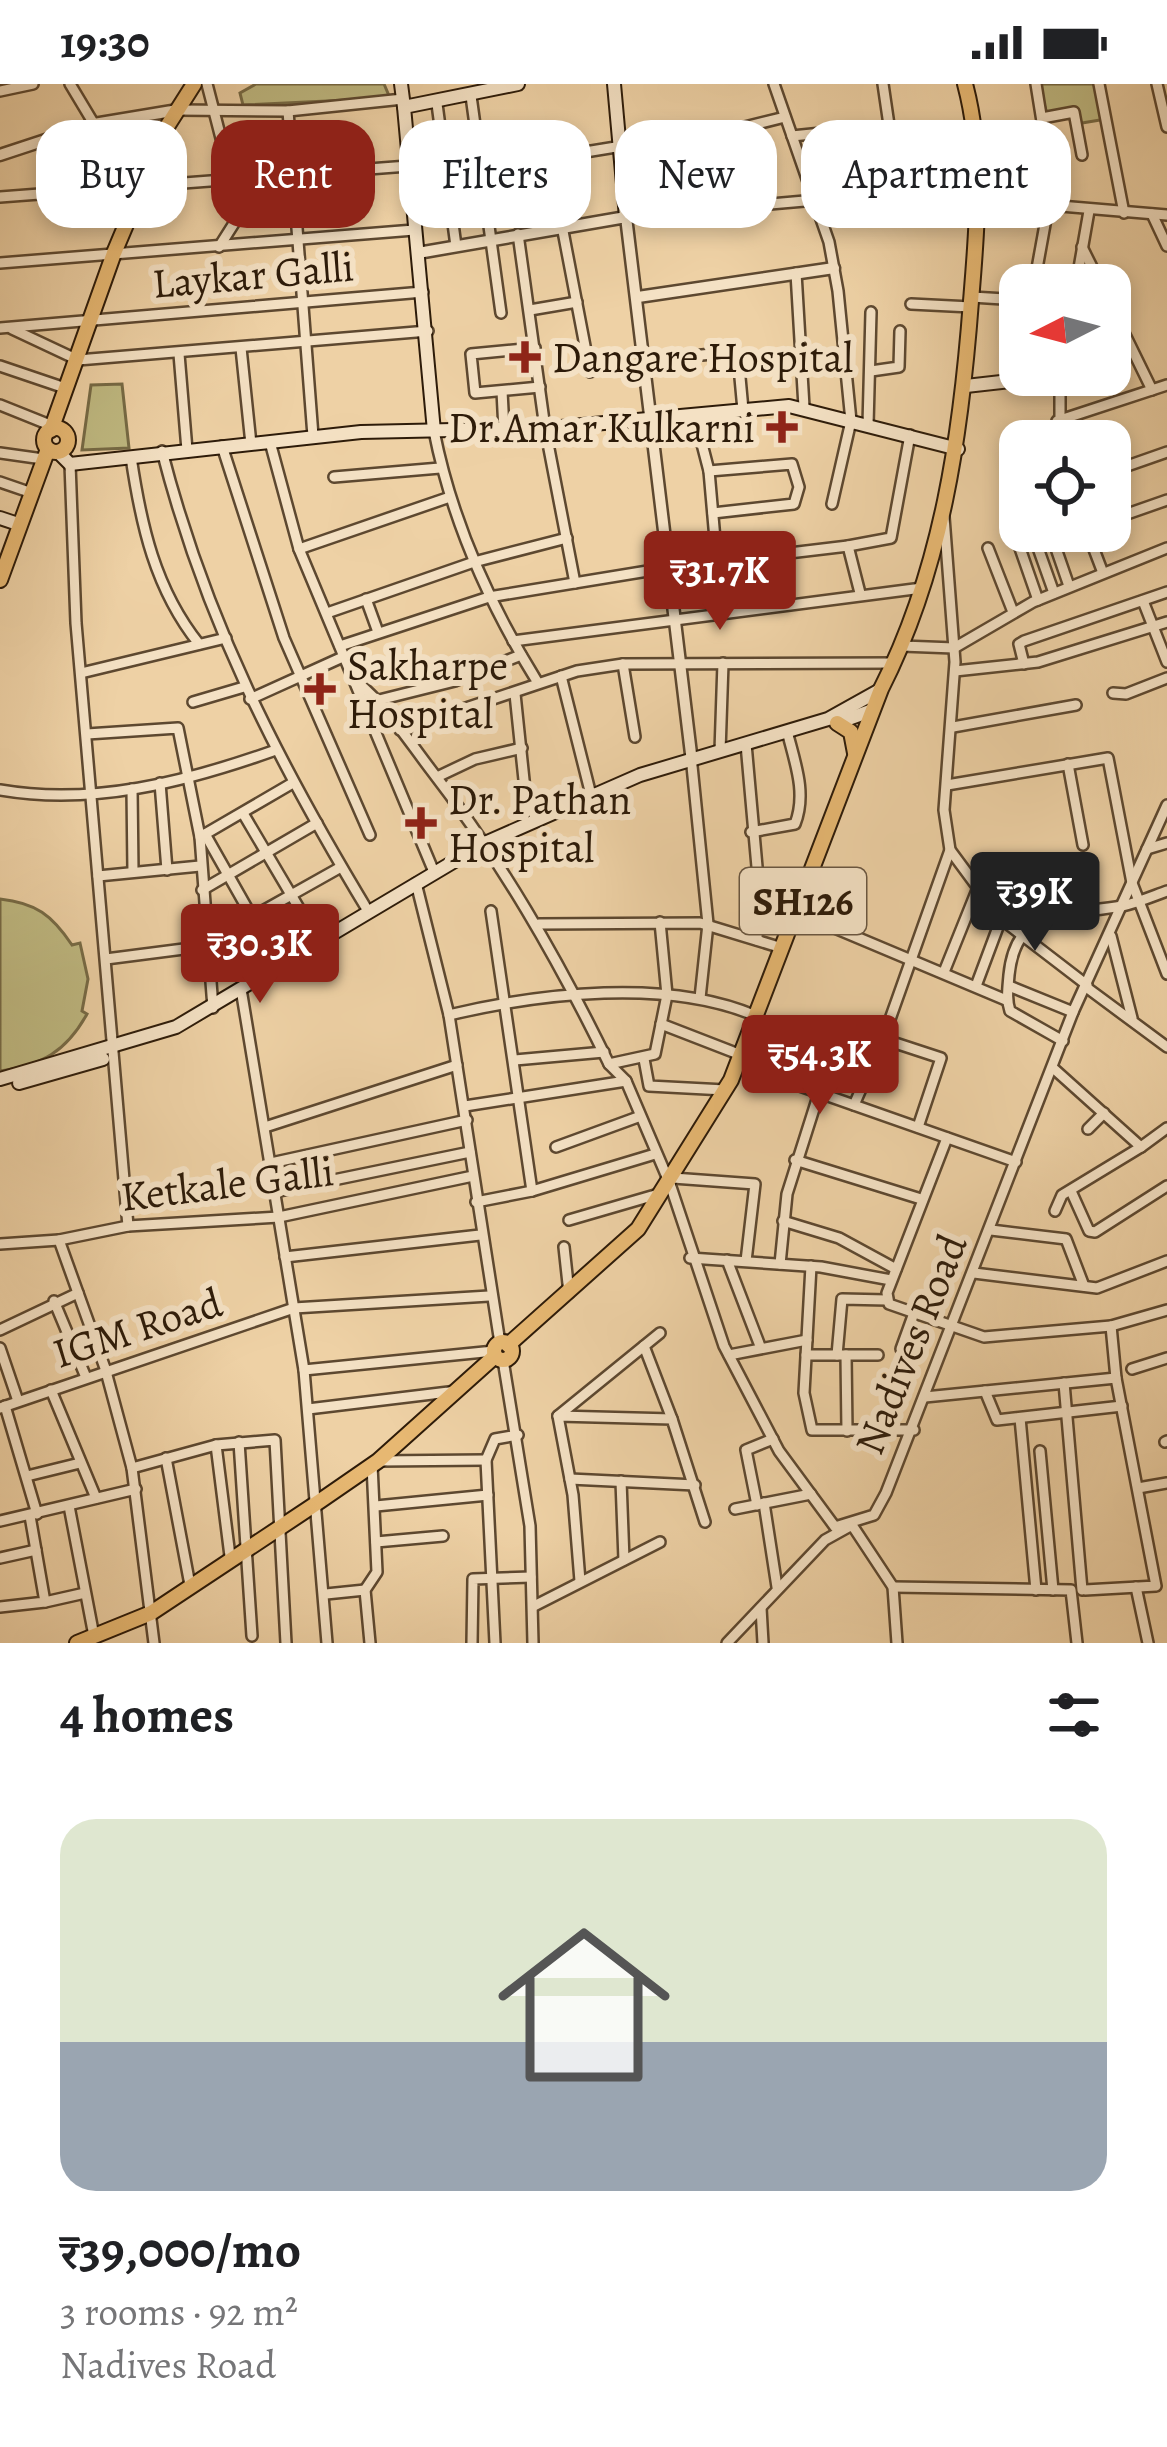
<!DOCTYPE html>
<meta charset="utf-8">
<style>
:root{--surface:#fff;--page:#f2f2f2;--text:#202124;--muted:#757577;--accent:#8f2418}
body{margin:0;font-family:Alegreya,serif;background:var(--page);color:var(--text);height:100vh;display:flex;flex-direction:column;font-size:45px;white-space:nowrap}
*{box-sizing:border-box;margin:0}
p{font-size:39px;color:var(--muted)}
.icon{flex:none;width:66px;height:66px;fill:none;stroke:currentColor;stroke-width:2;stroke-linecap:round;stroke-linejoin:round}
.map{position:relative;height:1559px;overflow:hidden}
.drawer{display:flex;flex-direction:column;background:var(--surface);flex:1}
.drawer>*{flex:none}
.guide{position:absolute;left:36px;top:36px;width:1095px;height:108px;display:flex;gap:24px}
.needle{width:78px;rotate:264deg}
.controls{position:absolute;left:999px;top:180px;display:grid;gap:24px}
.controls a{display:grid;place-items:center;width:132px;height:132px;border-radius:24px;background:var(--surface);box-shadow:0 6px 18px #0003;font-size:60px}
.price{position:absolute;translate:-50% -102px;padding:0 27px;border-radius:12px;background:var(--accent);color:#fff;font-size:39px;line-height:78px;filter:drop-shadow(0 3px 6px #0008)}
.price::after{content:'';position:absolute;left:50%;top:72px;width:36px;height:27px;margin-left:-18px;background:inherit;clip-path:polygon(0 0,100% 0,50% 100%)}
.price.on{background:#222;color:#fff}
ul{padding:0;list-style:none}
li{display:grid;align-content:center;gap:24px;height:636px;padding:0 60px}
li span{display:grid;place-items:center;height:372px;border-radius:36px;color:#555}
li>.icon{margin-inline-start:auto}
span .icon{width:216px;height:216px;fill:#fffc;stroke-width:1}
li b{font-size:51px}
h2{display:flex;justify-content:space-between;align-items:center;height:144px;padding:0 60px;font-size:51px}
.pill{padding:0 42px;border-radius:36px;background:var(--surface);box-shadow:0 6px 18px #0003;font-size:42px;line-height:108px}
.pill.on{background:var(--accent);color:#fff}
.status{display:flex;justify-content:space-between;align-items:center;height:84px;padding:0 60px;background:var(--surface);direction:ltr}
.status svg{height:33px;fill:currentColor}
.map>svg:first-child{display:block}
.green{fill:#bfb981;stroke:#766a45;stroke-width:3}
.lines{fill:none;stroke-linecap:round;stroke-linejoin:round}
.minor-casing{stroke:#5d4830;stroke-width:14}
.tertiary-casing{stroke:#5d4830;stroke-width:15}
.secondary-casing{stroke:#2d1b09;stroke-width:16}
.primary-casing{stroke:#2d1b09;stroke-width:18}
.minor{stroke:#f4e1c4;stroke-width:9}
.tertiary{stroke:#f4e1c4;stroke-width:10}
.secondary{stroke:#f4e1c4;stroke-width:12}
.primary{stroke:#e7b872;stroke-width:14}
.poi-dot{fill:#8f2418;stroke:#f4e1c4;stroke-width:4.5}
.labels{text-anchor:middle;stroke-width:12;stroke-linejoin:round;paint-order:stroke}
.shield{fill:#f4e1c4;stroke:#695641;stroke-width:3}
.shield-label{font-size:39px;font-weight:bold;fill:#2d1b09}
.street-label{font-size:42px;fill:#2d1b09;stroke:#f4e1c4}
.poi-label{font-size:42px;fill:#2d1b09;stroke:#f4e1c4;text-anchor:start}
</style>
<div class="status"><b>19:30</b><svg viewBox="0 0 49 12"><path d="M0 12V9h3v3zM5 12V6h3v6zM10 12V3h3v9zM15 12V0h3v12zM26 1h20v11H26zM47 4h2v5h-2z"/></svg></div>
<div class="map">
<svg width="1167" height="1559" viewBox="0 0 1167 1559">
<rect width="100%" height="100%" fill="#eed1a5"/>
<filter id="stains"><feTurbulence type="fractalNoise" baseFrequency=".00167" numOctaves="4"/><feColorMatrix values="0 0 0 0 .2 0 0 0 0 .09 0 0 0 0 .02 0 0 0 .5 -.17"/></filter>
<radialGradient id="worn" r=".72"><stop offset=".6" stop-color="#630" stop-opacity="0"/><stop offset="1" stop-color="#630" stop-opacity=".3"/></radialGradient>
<g class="green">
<polygon points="256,0 384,0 390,14 243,21 240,9"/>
<polygon points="1038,0 1099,0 1106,35 1076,40 1073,28 1048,33"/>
<polygon points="122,300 129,364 82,366 91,301"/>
<path d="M0,815c36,4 52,16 72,46l8,-2 8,36 -6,32 5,3c-21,38 -45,51 -87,57z"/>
</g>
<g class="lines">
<defs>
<g id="minor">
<polyline points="70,0 94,40"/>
<polyline points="207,0 238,120 238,133 219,163"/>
<polyline points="774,0 829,158 838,207 851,337 832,420"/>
<polyline points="883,0 900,116"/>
<polyline points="1036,0 1056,125"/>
<polyline points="1099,0 1124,129"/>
<polyline points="1157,0 1167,43"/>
<polyline points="0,7 33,0"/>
<polyline points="471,12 501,229"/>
<polyline points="437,20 456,162"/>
<polyline points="178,26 288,27 403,15"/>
<polyline points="288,27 313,352"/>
<polyline points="1042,34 1074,28 1082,71"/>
<polyline points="792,52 891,42"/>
<polyline points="623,73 785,33"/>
<polyline points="481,85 622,62"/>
<polyline points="0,113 408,82"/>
<polyline points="1152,130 1167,162"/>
<polyline points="626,133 816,116 978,115 1167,131"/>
<polyline points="562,142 590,288"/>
<polyline points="518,150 545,344 575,499"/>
<polyline points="1082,163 1101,201"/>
<polyline points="0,179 414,146"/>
<polyline points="796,189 804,323"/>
<polyline points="1034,201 1048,124"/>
<polyline points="1076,201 1089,127"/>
<polyline points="972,213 1020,216"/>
<polyline points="911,220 971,223"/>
<polyline points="1110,220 1152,306"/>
<polyline points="530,226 577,218"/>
<polyline points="0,244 423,208"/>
<polyline points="12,245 78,276 428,247"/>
<polyline points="241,264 251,360"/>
<polyline points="535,264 471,270 475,309 540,303"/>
<polyline points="179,270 187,366"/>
<polyline points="646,277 730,268 738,272 743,326"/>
<polyline points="0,282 65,304"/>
<polyline points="871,287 899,283 900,247"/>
<polyline points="502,307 504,346"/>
<polyline points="0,321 50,341"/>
<polyline points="695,333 709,387 717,478"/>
<polyline points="1057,337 1167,301"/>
<polyline points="868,341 871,228"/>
<path d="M434,347c18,91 55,173 104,252"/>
<polyline points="1060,357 1060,291"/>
<polyline points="270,358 299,465 434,788"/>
<polyline points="222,362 284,554 370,751"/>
<path d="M162,367c44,171 116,311 206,460"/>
<polyline points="0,369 43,375"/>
<path d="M131,373c10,68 24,132 68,187"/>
<polyline points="70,380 76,539 128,1142"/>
<polyline points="709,387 792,380 799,403 794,420 713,429"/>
<polyline points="1110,388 1167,368"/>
<polyline points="334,393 440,384"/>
<polyline points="0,398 29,408"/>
<polyline points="1019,410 1020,414"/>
<polyline points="1006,424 1038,516"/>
<polyline points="944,433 955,578 944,726 950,766 1001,835 1087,901"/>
<polyline points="1110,436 1167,416"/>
<polyline points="1032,447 1054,509"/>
<polyline points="1050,447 1069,502"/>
<polyline points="1087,447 1103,489"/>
<polyline points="848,462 891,454 910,351"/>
<polyline points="988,464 1013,528"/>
<polyline points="299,465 447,414"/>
<polyline points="366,515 378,548"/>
<polyline points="1143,517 1167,578"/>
<polyline points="327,529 474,478 567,454"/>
<polyline points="513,557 922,504"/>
<polyline points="340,562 489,513 672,483 848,462 860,509"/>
<polyline points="902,562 954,564 1033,518 1167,464"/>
<polyline points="623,580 635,653"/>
<polyline points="1024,580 1019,560 1024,557 1167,508"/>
<polyline points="955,587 1038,578 1167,538"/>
<polyline points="81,589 226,554"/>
<polyline points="561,592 591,711"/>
<path d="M357,598c29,24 49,55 71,84 73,94 129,191 181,298l17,17 44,103 54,162 55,105 56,76 39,-12 12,-22 187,-481 94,-207"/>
<polyline points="1113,609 1126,610 1167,594"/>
<polyline points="515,610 526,715 536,735"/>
<polyline points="250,615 345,572"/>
<polyline points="379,616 455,597 521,571"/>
<polyline points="193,618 244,603"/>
<polyline points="953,643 1076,621"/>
<polyline points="400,646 577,587 623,580 894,579"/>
<polyline points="87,650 178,644 200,753 213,924"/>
<polyline points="746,660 758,794 757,856"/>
<polyline points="720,667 723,579"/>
<polyline points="1068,680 1083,761"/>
<polyline points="692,682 708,840 700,914"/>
<polyline points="437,693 475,675 522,664"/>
<polyline points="160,699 167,786"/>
<polyline points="947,701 1108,674 1132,799 1167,890"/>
<polyline points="132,705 133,788"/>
<path d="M0,706c93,16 185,-8 273,-39"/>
<polyline points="244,731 319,858"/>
<path d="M751,748l44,-8c12,-31 0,-61 -8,-93"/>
<polyline points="205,750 252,833"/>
<polyline points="200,753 291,700"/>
<polyline points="1147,765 1167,759"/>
<polyline points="98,792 200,782"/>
<polyline points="416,799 449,931 500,1259"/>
<polyline points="202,806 317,739"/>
<polyline points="491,827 532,1107 655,1070"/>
<polyline points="799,829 1006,916"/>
<polyline points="539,840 700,839 782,864"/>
<polyline points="1111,852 1132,934"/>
<polyline points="207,867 252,833 341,783"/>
<polyline points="106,875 207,862"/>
<polyline points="944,888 977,806"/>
<polyline points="976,902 1001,835"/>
<polyline points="1009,902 1073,928"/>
<polyline points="1086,903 1167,963"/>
<polyline points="241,905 304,1286 327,1559"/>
<path d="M449,931c92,-22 219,-37 307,1"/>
<polyline points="661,940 741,971"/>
<path d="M1063,957l-53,-30c-4,-12 -2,-23 -1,-36 7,-71 60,-59 113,-69 15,-3 31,-10 45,-15"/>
<polyline points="644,975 649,1002 725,1006"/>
<polyline points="515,976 604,968"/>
<polyline points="609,980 655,970 667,911 660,838"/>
<polyline points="737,980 1016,1078"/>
<polyline points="1053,984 1141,1063 1062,1111 1055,1127"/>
<polyline points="854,1021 883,955"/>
<polyline points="465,1022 626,997"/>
<polyline points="265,1043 457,981"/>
<polyline points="918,1043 941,974 883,955 950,766"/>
<polyline points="1088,1045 1104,1029"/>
<polyline points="947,1054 887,1209 889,1220 984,1253 1111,1242 1167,1226"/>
<polyline points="556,1063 638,1033"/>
<polyline points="1141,1063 1167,1044"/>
<polyline points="795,1076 921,1115"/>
<polyline points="271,1079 467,1036"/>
<polyline points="673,1094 755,1100 746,1177"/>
<polyline points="1071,1107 1089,1147 1095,1148 1167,1102"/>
<polyline points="275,1108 470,1068"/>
<polyline points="476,1118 532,1107"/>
<polyline points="569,1136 662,1109"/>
<polyline points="783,1137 839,1154 896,1185"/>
<polyline points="991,1146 1066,1155 1084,1202"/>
<polyline points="59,1156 128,1142 279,1133 473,1092"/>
<polyline points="0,1160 59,1156 105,1284 132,1384 154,1559"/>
<polyline points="564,1163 569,1209"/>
<polyline points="285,1173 480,1151"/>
<polyline points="690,1174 821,1183 891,1196"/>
<polyline points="727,1176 760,1262"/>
<polyline points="780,1180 787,1110 819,1009"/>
<polyline points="811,1182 804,1309 812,1346 914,1346"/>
<polyline points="974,1189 1097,1204 1167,1177"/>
<polyline points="54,1217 85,1291"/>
<polyline points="1111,1242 1116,1294"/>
<polyline points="0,1246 78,1209"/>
<polyline points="644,1262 672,1335"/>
<polyline points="0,1264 18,1317"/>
<polyline points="901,1265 914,1229"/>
<polyline points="729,1271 807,1256"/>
<polyline points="806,1271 878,1271"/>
<polyline points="837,1271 842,1215 887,1216"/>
<polyline points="846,1271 847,1347"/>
<polyline points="503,1276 530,1442 533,1559"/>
<polyline points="1132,1285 1167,1274"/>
<polyline points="304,1286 494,1267"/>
<polyline points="1064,1299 1082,1506"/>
<polyline points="51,1306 96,1414"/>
<polyline points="985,1307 997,1336 1122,1322"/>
<polyline points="925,1313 1116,1294 1156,1502 1085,1506"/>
<polyline points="5,1322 37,1430"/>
<polyline points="0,1324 294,1224 489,1212"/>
<polyline points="308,1325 457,1307"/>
<polyline points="558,1332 660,1249"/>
<polyline points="1020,1334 1036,1506"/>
<polyline points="239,1358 252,1552"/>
<polyline points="1165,1358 1167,1357"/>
<polyline points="216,1361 230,1472"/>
<polyline points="1040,1367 1053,1506"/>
<polyline points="166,1374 190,1501"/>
<polyline points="378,1377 486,1376"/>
<polyline points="132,1384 216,1361 275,1356 286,1559"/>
<polyline points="27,1392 80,1379"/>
<polyline points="570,1395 695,1401"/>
<polyline points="621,1397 624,1476"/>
<polyline points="1138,1404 1167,1399"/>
<polyline points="764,1419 777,1503"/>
<polyline points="757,1421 746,1366 773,1355"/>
<polyline points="69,1422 94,1552"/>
<polyline points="376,1422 488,1411"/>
<polyline points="735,1425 811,1410"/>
<polyline points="0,1437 136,1405"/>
<polyline points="376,1458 443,1452"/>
<polyline points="0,1474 36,1466"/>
<polyline points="580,1497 573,1411 558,1332 672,1335 705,1438"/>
<polyline points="893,1503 1071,1506 1077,1559"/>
<polyline points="1136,1503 1148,1559"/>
<polyline points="326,1510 365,1506"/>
<polyline points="45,1518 85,1509"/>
<polyline points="534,1522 660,1458"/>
<polyline points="0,1523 45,1518 30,1432"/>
<polyline points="761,1524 763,1559"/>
<polyline points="370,1559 365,1506 377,1488 372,1381"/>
<polyline points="472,1559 473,1495 531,1493"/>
<polyline points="495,1559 486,1376 495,1355 518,1351"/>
<polyline points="727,1559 825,1456 852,1441 893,1503 897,1559"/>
</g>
<g id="tertiary">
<polyline points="0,71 94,40 178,26"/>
<polyline points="418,169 626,133 692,678"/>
<polyline points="638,213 834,184"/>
</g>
<g id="secondary">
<polyline points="401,0 404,23"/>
<polyline points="614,0 626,133"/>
<polyline points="966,302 1028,295 1059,300"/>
<polyline points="434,347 404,23 518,0"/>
<polyline points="58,368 70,380 361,348 550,344 789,322 958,365"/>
<polyline points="0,434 18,440"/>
<polyline points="837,639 873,626"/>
<polyline points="0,995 176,943 485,759 640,691 828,635 880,606"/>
<polyline points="19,999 103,975"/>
</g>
<g id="primary">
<circle cx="56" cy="356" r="12"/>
<polyline points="51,346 114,169 168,41 194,0"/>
<polyline points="0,496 48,365"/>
<polyline points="837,639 851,648 855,669"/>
<circle cx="503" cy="1267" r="9"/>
<path d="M508,1261l130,-116 93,-149 150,-391c61,-120 80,-254 90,-388 6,-72 13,-146 -6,-217"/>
<polyline points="77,1559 151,1529 320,1417 378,1377 495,1272"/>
</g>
</defs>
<use href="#minor" class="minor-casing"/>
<use href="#tertiary" class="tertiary-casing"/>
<use href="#secondary" class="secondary-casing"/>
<use href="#primary" class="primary-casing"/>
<use href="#minor" class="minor"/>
<use href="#tertiary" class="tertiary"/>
<use href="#secondary" class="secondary"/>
<use href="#primary" class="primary"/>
</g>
<g class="poi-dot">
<path d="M519 255h12v12h12v12h-12v12h-12v-12h-12v-12h12z"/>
<path d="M776 325h12v12h12v12h-12v12h-12v-12h-12v-12h12z"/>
<path d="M314 587h12v12h12v12h-12v12h-12v-12h-12v-12h12z"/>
<path d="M415 721h12v12h12v12h-12v12h-12v-12h-12v-12h12z"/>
</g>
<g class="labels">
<rect class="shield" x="740" y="784" width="126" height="66" rx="9"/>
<g class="shield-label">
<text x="803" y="831">SH126</text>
</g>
<g class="street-label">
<text transform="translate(253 190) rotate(-5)" y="15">Laykar Galli</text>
<text transform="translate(227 1099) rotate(-7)" y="15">Ketkale Galli</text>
<text transform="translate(137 1243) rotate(-18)" y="15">IGM Road</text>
<text transform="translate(910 1260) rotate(-68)" y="15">Nadives Road</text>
</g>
<g class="poi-label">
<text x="552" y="288">Dangare Hospital</text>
<text x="755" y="358" text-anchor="end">Dr.Amar Kulkarni</text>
<text x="347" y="596">Sakharpe<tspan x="347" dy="48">Hospital</tspan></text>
<text x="448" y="730">Dr. Pathan<tspan x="448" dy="48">Hospital</tspan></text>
</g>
</g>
<rect width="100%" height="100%" filter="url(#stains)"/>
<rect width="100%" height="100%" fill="url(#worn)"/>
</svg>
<div class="controls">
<a><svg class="needle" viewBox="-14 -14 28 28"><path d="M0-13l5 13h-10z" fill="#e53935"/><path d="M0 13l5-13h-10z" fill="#757577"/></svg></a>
<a><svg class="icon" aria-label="locate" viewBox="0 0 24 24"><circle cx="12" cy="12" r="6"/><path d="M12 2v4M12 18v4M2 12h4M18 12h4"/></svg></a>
</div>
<b class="price" style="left:720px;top:549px">₹31.7K</b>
<b class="price on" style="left:1035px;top:870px">₹39K</b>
<b class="price" style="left:260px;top:922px">₹30.3K</b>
<b class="price" style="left:820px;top:1033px">₹54.3K</b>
<div class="guide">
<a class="pill">Buy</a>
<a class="pill on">Rent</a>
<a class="pill">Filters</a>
<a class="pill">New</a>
<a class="pill">Apartment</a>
</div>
</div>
<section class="drawer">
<h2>4 homes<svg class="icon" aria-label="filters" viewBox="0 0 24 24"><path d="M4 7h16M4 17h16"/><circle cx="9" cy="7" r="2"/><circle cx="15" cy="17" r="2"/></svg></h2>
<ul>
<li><span style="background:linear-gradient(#dfe7d0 60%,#9aa5b1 0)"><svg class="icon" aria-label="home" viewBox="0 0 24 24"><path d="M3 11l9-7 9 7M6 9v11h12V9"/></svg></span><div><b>₹39,000/mo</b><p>3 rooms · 92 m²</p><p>Nadives Road</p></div></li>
</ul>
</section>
